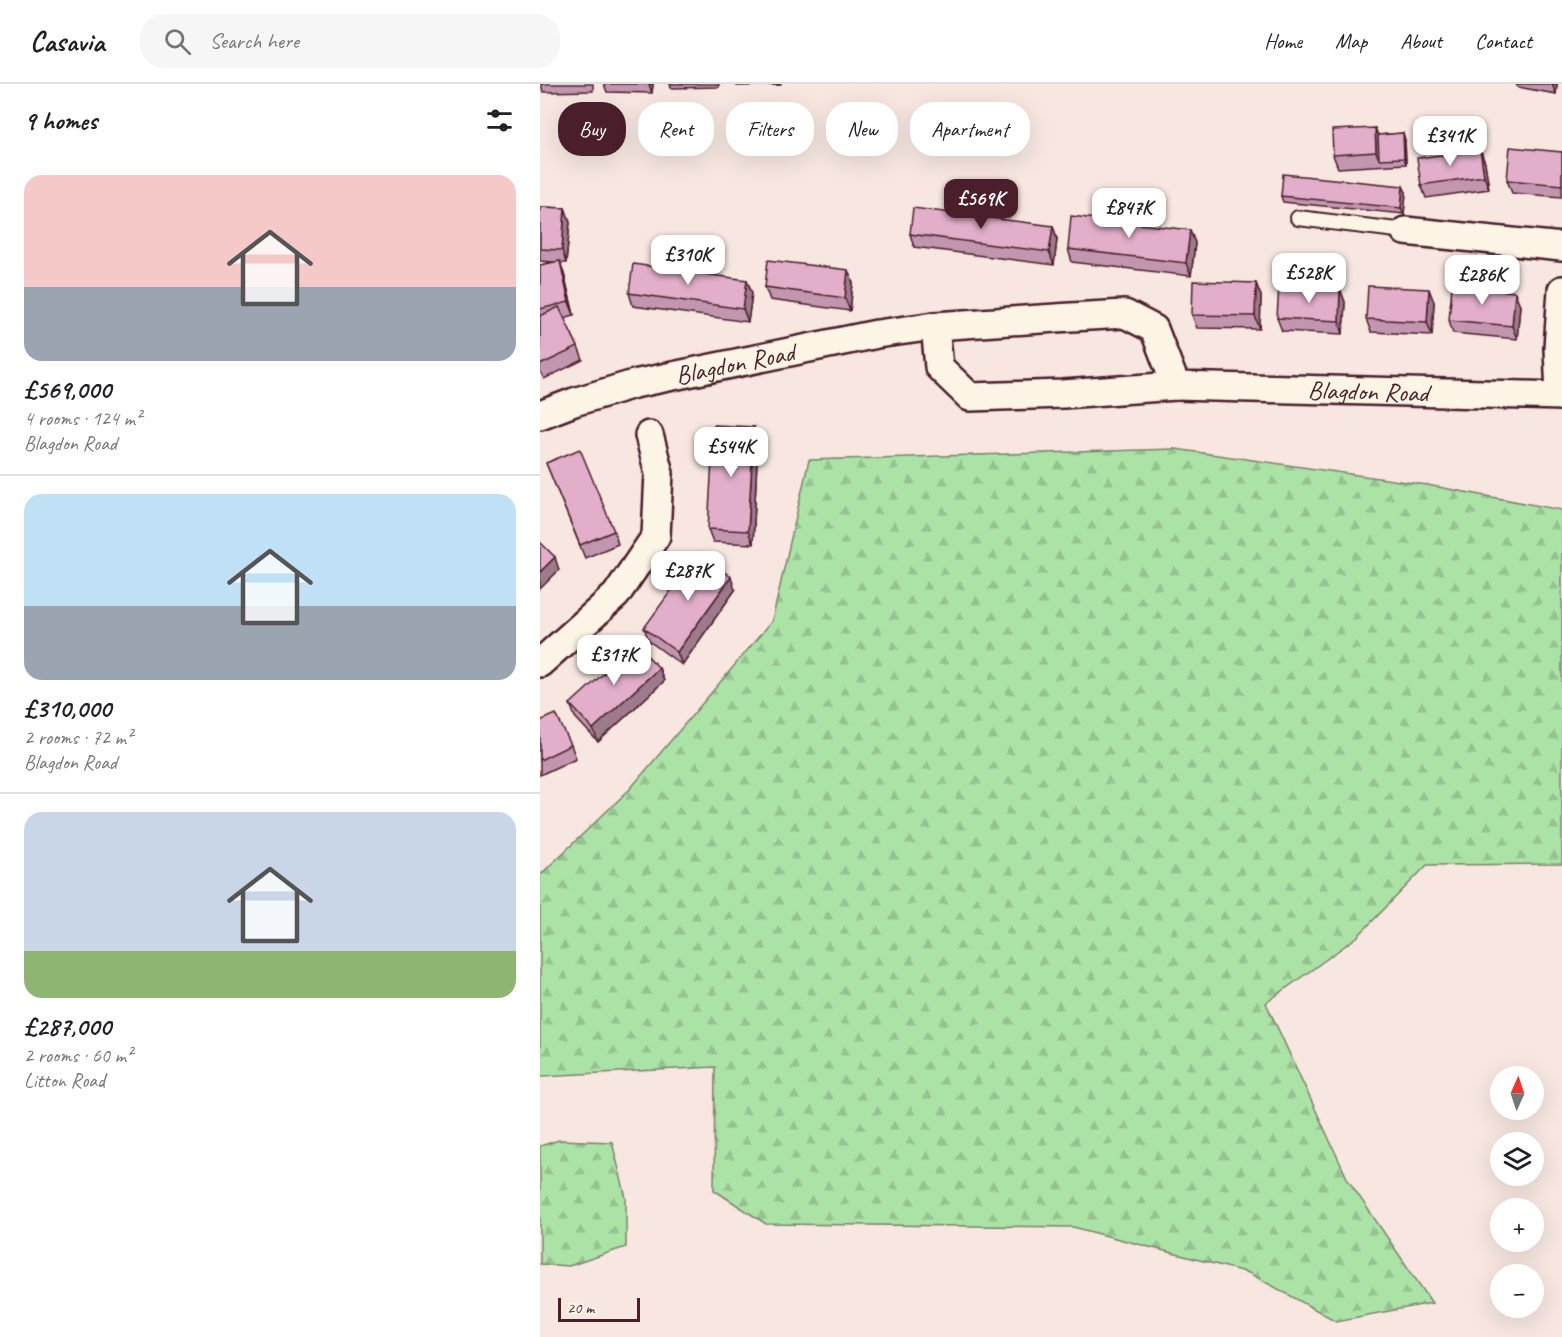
<!DOCTYPE html>
<meta charset="utf-8">
<style>
:root{--surface:#fff;--page:#f6f6f6;--text:#202124;--muted:#757577;--line:#e0e0e0;--accent:#4a1f2b}
body{margin:0;font-family:Caveat,sans-serif;background:var(--page);color:var(--text);height:100vh;display:flex;flex-direction:column;font-size:22px;white-space:nowrap}
*{box-sizing:border-box;margin:0}
p{font-size:20px;color:var(--muted)}
.icon{flex:none;width:33px;height:33px;fill:none;stroke:currentColor;stroke-width:2;stroke-linecap:round;stroke-linejoin:round}
.map{position:relative;flex:1;overflow:hidden}
.panel{display:flex;flex-direction:column;background:var(--surface);width:540px}
.panel>*{flex:none}
.hud{position:absolute;left:18px;top:18px;width:570px;height:54px;display:flex;gap:12px}
.needle{width:39px;rotate:3deg}
.buttons{position:absolute;left:950px;top:982px;display:grid;gap:12px}
.buttons a{display:grid;place-items:center;width:54px;height:54px;border-radius:50%;background:var(--surface);box-shadow:0 6px 24px #0002;font-size:30px}
.scale{position:absolute;left:18px;bottom:15px;width:82px;box-sizing:border-box;padding-left:6px;border:3px solid #4a1f2b;border-top:0;font-size:16px;line-height:21px;white-space:nowrap;color:#4a1f2b;-webkit-text-stroke:4px #fcf5e5;paint-order:stroke}
.price{position:absolute;translate:-50% -51px;padding:0 14px;border-radius:12px;background:#fff;color:#222;font-size:20px;line-height:39px;filter:drop-shadow(0 2px 3px #0008)}
.price::after{content:'';position:absolute;left:50%;top:36px;width:18px;height:14px;margin-left:-9px;background:inherit;clip-path:polygon(0 0,100% 0,50% 100%)}
.price.selected{background:var(--accent);color:#fff}
ul{padding:0;list-style:none}
li{display:grid;align-content:center;gap:12px;height:318px;padding:0 24px}
li+li{border-top:2px solid var(--line)}
li span{display:grid;place-items:center;height:186px;border-radius:18px;color:#555}
li>.icon{margin-inline-start:auto}
span .icon{width:108px;height:108px;fill:#fffc;stroke-width:1}
li b{font-size:26px}
h2{display:flex;justify-content:space-between;align-items:center;height:72px;padding:0 24px;font-size:26px}
.tag{padding:0 21px;border-radius:24px;background:var(--surface);box-shadow:0 6px 24px #0002;font-size:21px;line-height:54px}
.tag.selected{background:var(--accent);color:#fff}
header{display:flex;align-items:center;gap:36px;box-sizing:border-box;height:84px;padding:0 30px;background:var(--surface);border-bottom:2px solid var(--line)}
header strong{font-size:28px}
nav{display:flex;gap:33px;margin-inline-start:auto;font-size:21px}
.search{width:420px;height:54px;background:var(--page);display:flex;align-items:center;gap:15px;box-sizing:border-box;padding:0 21px;border-radius:24px;color:var(--muted);font-size:22px}
main{display:flex;flex:1;min-height:0}
.map>svg:first-child{display:block}
.forest{fill:url(#forest-firs);stroke:#7a8169;stroke-width:1.5}
.lines{fill:none;stroke-linecap:round;stroke-linejoin:round}
.service-casing{stroke:#4a1f2b;stroke-width:18}
.minor-casing{stroke:#4a1f2b;stroke-width:32}
.service{stroke:#fcf5e5;stroke-width:14}
.minor{stroke:#fcf5e5;stroke-width:27}
.wall{fill:#c296ae;stroke:#4a1f2b;stroke-width:1.5}
.shaded-wall{fill:#9e7a8d;stroke:#4a1f2b;stroke-width:1.5}
.building{fill:#e2aeca;stroke:#4a1f2b;stroke-width:1.5}
.labels{text-anchor:middle;stroke-width:6;stroke-linejoin:round;paint-order:stroke}
.street-label{font-size:26px;fill:#4a1f2b;stroke:#fcf5e5}
</style>
<header>
<strong>Casavia</strong>
<div class="search"><svg class="icon" aria-label="search" viewBox="0 0 24 24"><circle cx="10" cy="10" r="6"/><path d="M15 15l6 6"/></svg>Search here</div>
<nav><a>Home</a><a>Map</a><a>About</a><a>Contact</a></nav>
</header>
<main>
<section class="panel">
<h2>9 homes<svg class="icon" aria-label="filters" viewBox="0 0 24 24"><path d="M4 7h16M4 17h16"/><circle cx="9" cy="7" r="2"/><circle cx="15" cy="17" r="2"/></svg></h2>
<ul>
<li><span style="background:linear-gradient(#f6c9c9 60%,#9aa5b1 0)"><svg class="icon" aria-label="home" viewBox="0 0 24 24"><path d="M3 11l9-7 9 7M6 9v11h12V9"/></svg></span><div><b>£569,000</b><p>4 rooms · 124 m²</p><p>Blagdon Road</p></div></li>
<li><span style="background:linear-gradient(#bfe0f5 60%,#9aa5b1 0)"><svg class="icon" aria-label="home" viewBox="0 0 24 24"><path d="M3 11l9-7 9 7M6 9v11h12V9"/></svg></span><div><b>£310,000</b><p>2 rooms · 72 m²</p><p>Blagdon Road</p></div></li>
<li><span style="background:linear-gradient(#c9d6e8 75%,#8fb573 0)"><svg class="icon" aria-label="home" viewBox="0 0 24 24"><path d="M3 11l9-7 9 7M6 9v11h12V9"/></svg></span><div><b>£287,000</b><p>2 rooms · 60 m²</p><p>Litton Road</p></div></li>
</ul>
</section>
<div class="map">
<svg width="1022" height="1253" viewBox="0 0 1022 1253">
<defs>
<pattern id="forest-firs" width="22" height="20" patternUnits="userSpaceOnUse" patternTransform="scale(1.5)"><rect width="22" height="20" fill="#abe3a7"/><path d="M5 1l3.5 6h-7zM16 11l3.5 6h-7z" fill="#95c290"/></pattern>
</defs>
<rect width="100%" height="100%" fill="#f7e7e0"/>
<filter id="ink" filterUnits="userSpaceOnUse"><feTurbulence type="fractalNoise" baseFrequency=".0167" numOctaves="2"/><feDisplacementMap in="SourceGraphic" scale="12" xChannelSelector="R" yChannelSelector="G"/><feConvolveMatrix kernelMatrix="1 2 1 2 8 2 1 2 1" color-interpolation-filters="sRGB"/></filter>
<g filter="url(#ink)">
<g class="forest">
<polygon points="635,365 887,401 1022,426 1022,780 887,781 817,853 726,919 808,1096 892,1219 796,1237 709,1189 533,1143 226,1140 174,1106 175,983 2,992 0,990 0,791 90,705 232,537 269,376"/>
<polygon points="19,1056 72,1058 86,1114 86,1163 29,1182 0,1180 0,1062"/>
</g>
<g class="lines">
<defs>
<polyline id="service" points="758,134 865,147"/>
<g id="minor">
<polyline points="865,147 1022,163"/>
<polyline points="395,242 399,283 430,313 523,310 636,302"/>
<polyline points="1020,312 1018,264 1022,206"/>
<path id="s1" d="M0,331l34,-13 60,-18 243,-50 58,-8 136,-9 54,-3 29,15 22,57 386,10"/>
<polyline points="0,579 76,511 116,452 119,389 109,351"/>
</g>
</defs>
<use href="#service" class="service-casing"/>
<use href="#minor" class="minor-casing"/>
<use href="#service" class="service"/>
<use href="#minor" class="minor"/>
</g>
<g class="wall">
<polygon points="1,0 53,0 53,7 3,8"/>
<polygon points="64,0 113,0 112,9 67,8"/>
<polygon points="130,0 179,0 179,3 131,4"/>
<polygon points="196,0 241,0 241,1 197,2"/>
<polygon points="976,0 1017,0 1016,10 978,3"/>
<polygon points="835,44 838,51 863,49 865,56 866,80 798,84 793,71"/>
<polygon points="940,66 945,79 949,105 886,114 881,101"/>
<polygon points="1022,68 1022,113 972,109 967,96"/>
<polygon points="866,108 864,130 743,118 741,112"/>
<polygon points="0,123 25,124 30,138 26,179 20,179 24,190 34,231 24,234 38,263 43,276 4,295 0,287 0,181 13,178 0,177"/>
<polygon points="513,142 517,155 514,181 374,163 370,150"/>
<polygon points="650,146 655,159 651,192 532,178 528,165"/>
<polygon points="207,196 212,209 208,238 93,222 89,209"/>
<polygon points="313,199 310,227 230,216 225,203"/>
<polygon points="800,205 805,218 803,250 742,247 737,234"/>
<polygon points="721,212 720,245 657,244 652,231"/>
<polygon points="894,218 892,251 831,248 826,235"/>
<polygon points="980,221 977,255 913,249 909,236"/>
<polygon points="214,343 218,356 213,460 173,458 168,445"/>
<polygon points="6,379 74,447 78,460 45,474"/>
<polygon points="195,506 142,581 109,557 104,544"/>
<polygon points="119,584 124,597 58,658 35,633 30,620"/>
<polygon points="0,637 31,661 36,674 0,691"/>
</g>
<g class="shaded-wall">
<polygon points="109,0 113,0 112,9"/>
<polygon points="1012,0 1017,0 1016,10"/>
<polygon points="835,44 840,57 839,75 836,68"/>
<polygon points="863,49 865,56 866,80 864,74"/>
<polygon points="940,66 945,79 949,105 944,92"/>
<polygon points="863,102 866,108 864,130 861,124"/>
<polygon points="25,124 30,138 26,179 22,166"/>
<polygon points="513,142 517,155 514,181 509,168"/>
<polygon points="650,146 655,159 651,192 646,179"/>
<polygon points="20,177 24,190 34,231 29,218"/>
<polygon points="308,186 313,199 310,227 305,214"/>
<polygon points="207,196 212,209 208,238 203,225"/>
<polygon points="716,199 721,212 720,245 715,232"/>
<polygon points="800,205 805,218 803,250 799,237"/>
<polygon points="889,205 894,218 892,251 887,238"/>
<polygon points="975,208 980,221 977,255 972,242"/>
<polygon points="214,343 218,356 213,460 208,447"/>
<polygon points="15,473 19,486 0,505 0,488"/>
<polygon points="191,493 195,506 142,581 137,568"/>
<polygon points="119,584 124,597 58,658 53,645"/>
</g>
<g class="building">
<polygon points="835,44 836,68 793,71 792,46"/>
<polygon points="863,49 864,74 839,75 838,51"/>
<polygon points="970,63 1022,68 1022,101 967,96"/>
<polygon points="940,66 944,92 881,101 877,74"/>
<polygon points="743,90 863,102 861,124 741,112"/>
<polygon points="0,123 25,124 22,166 0,165"/>
<polygon points="373,124 513,142 509,168 370,150"/>
<polygon points="531,132 650,146 646,179 528,165"/>
<polygon points="228,176 308,186 305,214 225,203"/>
<polygon points="20,177 29,218 0,225 0,181"/>
<polygon points="93,180 207,196 203,225 89,209"/>
<polygon points="653,197 716,199 715,232 652,231"/>
<polygon points="739,202 800,205 799,237 737,234"/>
<polygon points="828,202 889,205 887,238 826,235"/>
<polygon points="912,202 975,208 972,242 909,236"/>
<polygon points="19,223 38,263 0,281 0,232"/>
<polygon points="174,341 214,343 208,447 168,445"/>
<polygon points="40,365 74,447 40,461 6,379"/>
<polygon points="0,458 15,473 0,488"/>
<polygon points="158,469 191,493 137,568 104,544"/>
<polygon points="96,560 119,584 53,645 30,620"/>
<polygon points="16,630 31,661 0,676 0,637"/>
</g>
</g>
<g class="labels">
<g class="street-label">
<text dy="9" stroke="none"><textPath href="#s1" startOffset="202">Blagdon Road</textPath></text>
<text dy="9" stroke="none"><textPath href="#s1" startOffset="882">Blagdon Road</textPath></text>
</g>
</g>
</svg>
<div class="buttons">
<a><svg class="needle" viewBox="-14 -14 28 28"><path d="M0-13l5 13h-10z" fill="#e53935"/><path d="M0 13l5-13h-10z" fill="#757577"/></svg></a>
<a><svg class="icon" aria-label="layers" viewBox="0 0 24 24"><path d="M12 4l9 5-9 5-9-5zM3 14l9 5 9-5"/></svg></a>
<a>+</a>
<a>−</a>
</div>
<div class="scale">20 m</div>
<b class="price" style="left:910px;top:83px">£341K</b>
<b class="price selected" style="left:441px;top:146px">£569K</b>
<b class="price" style="left:589px;top:155px">£847K</b>
<b class="price" style="left:148px;top:202px">£310K</b>
<b class="price" style="left:769px;top:220px">£528K</b>
<b class="price" style="left:942px;top:222px">£286K</b>
<b class="price" style="left:191px;top:394px">£544K</b>
<b class="price" style="left:148px;top:518px">£287K</b>
<b class="price" style="left:74px;top:602px">£317K</b>
<div class="hud">
<a class="tag selected">Buy</a>
<a class="tag">Rent</a>
<a class="tag">Filters</a>
<a class="tag">New</a>
<a class="tag">Apartment</a>
</div>
</div>
</main>
